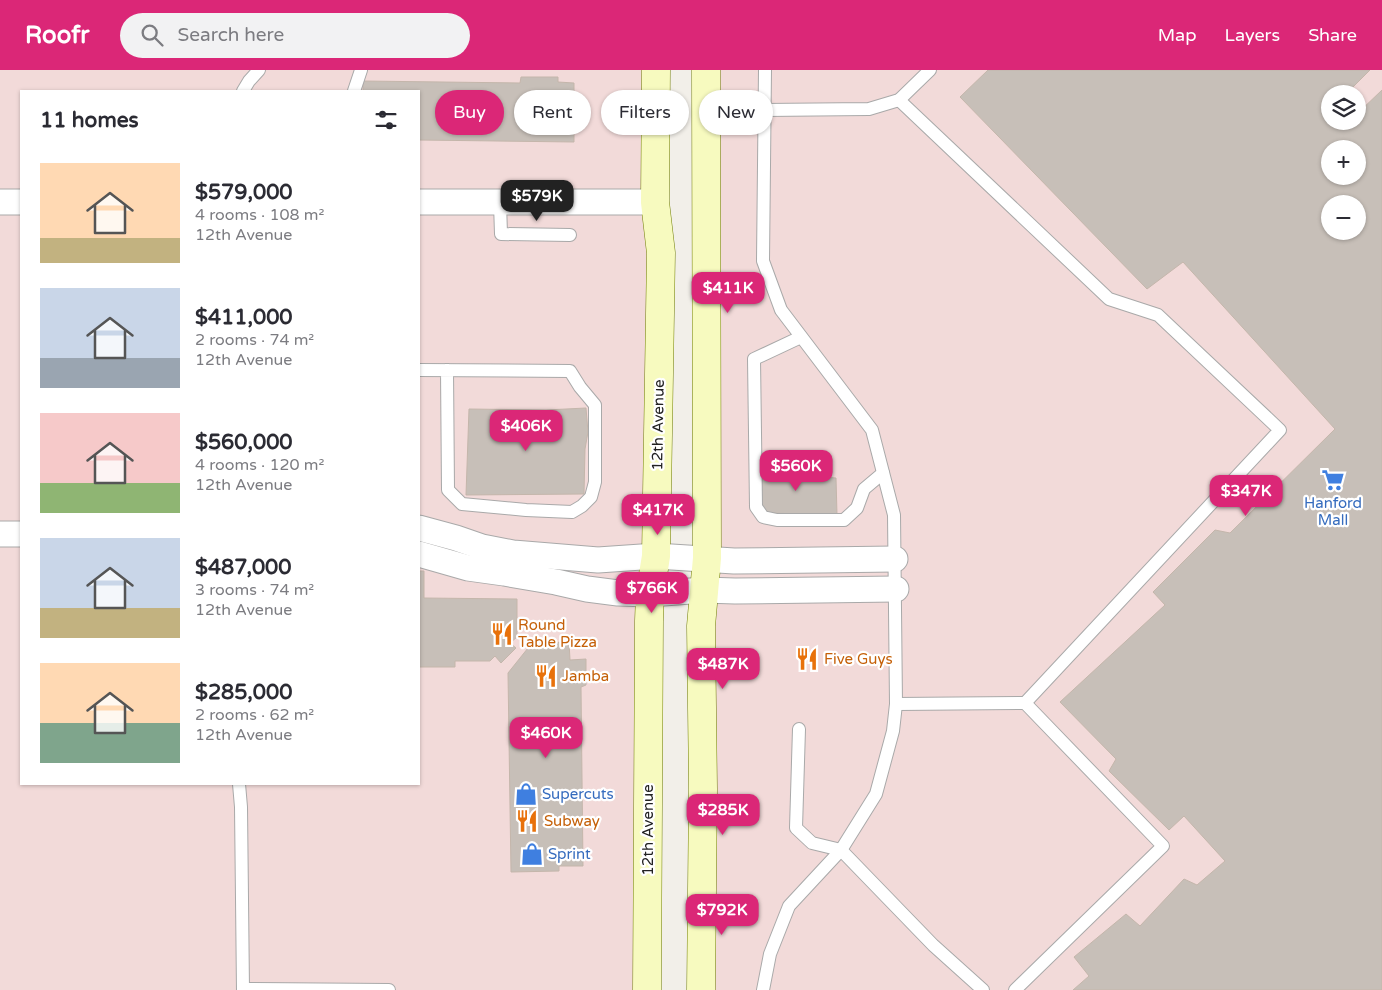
<!DOCTYPE html>
<meta charset="utf-8">
<style>
:root{--surface:#fff;--page:#f2f2f3;--text:#2b2b33;--muted:#7c7c81;--accent:#db2777}
body{margin:0;font-family:"Varela Round",sans-serif;background:var(--page);color:var(--text);height:100vh;display:flex;flex-direction:column;font-size:19px;white-space:nowrap}
*{box-sizing:border-box;margin:0}
p{font-size:16px;color:var(--muted)}
.icon{flex:none;width:28px;height:28px;fill:none;stroke:currentColor;stroke-width:2;stroke-linecap:round;stroke-linejoin:round}
.map{position:relative;flex:1;overflow:hidden}
.details{position:absolute;left:20px;top:20px;width:400px;height:695px;display:flex;flex-direction:column;background:var(--surface);border-radius:0px;box-shadow:0 1px 4px #0004}
.details>*{flex:none}
.banner{position:absolute;left:435px;top:20px;width:475px;height:45px;display:flex;gap:10px}
.tools{position:absolute;left:1321px;top:15px;display:grid;gap:10px}
.tools a{display:grid;place-items:center;width:45px;height:45px;border-radius:50%;background:var(--surface);box-shadow:0 1px 4px #0004;font-size:25px}
.price{position:absolute;translate:-50% -42px;padding:0 11px;border-radius:10px;background:var(--accent);color:#fff;font-size:16px;line-height:32px;filter:drop-shadow(0 1px 2px #0008)}
.price::after{content:'';position:absolute;left:50%;top:30px;width:15px;height:11px;margin-left:-8px;background:inherit;clip-path:polygon(0 0,100% 0,50% 100%)}
.price.active{background:#222;color:#fff}
ul{padding:0;list-style:none}
li{display:flex;align-items:center;gap:15px;height:125px;padding:0 20px}
li span{display:grid;place-items:center;flex:none;width:140px;height:100px;border-radius:0px;color:#555}
li>.icon{margin-inline-start:auto}
span .icon{width:60px;height:60px;fill:#fffc;stroke-width:1}
li b{font-size:21px}
h2{display:flex;justify-content:space-between;align-items:center;height:60px;padding:0 20px;font-size:21px}
.chip{padding:0 18px;border-radius:22px;background:var(--surface);box-shadow:0 1px 4px #0004;font-size:18px;line-height:45px}
.chip.active{background:var(--accent);color:#fff}
header{display:flex;align-items:center;gap:30px;box-sizing:border-box;height:70px;padding:0 25px;background:var(--accent);color:#fff}
header strong{font-size:24px}
nav{display:flex;gap:28px;margin-inline-start:auto;font-size:18px}
.search{width:350px;height:45px;background:var(--page);display:flex;align-items:center;gap:12px;box-sizing:border-box;padding:0 18px;border-radius:28px;color:var(--muted);font-size:19px}
.map>svg:first-child{display:block}
.commercial{fill:#f2dad9;fill-rule:evenodd}
.building{fill:#c7bfb8;stroke:#c4b6ab;fill-rule:evenodd}
.lines{fill:none;stroke-linecap:round;stroke-linejoin:round}
.service-casing{stroke:#a9a9a9;stroke-width:14}
.minor-casing{stroke:#a9a9a9;stroke-width:27}
.secondary-casing{stroke:#707d05;stroke-width:29}
.service{stroke:#fff;stroke-width:12}
.minor{stroke:#fff;stroke-width:25}
.secondary{stroke:#f7fabf;stroke-width:28}
.labels{text-anchor:middle;stroke-width:4.5;stroke-linejoin:round;paint-order:stroke}
.street-label{font-size:15px;fill:#222;stroke:#fff}
.shop-label{font-size:15px;fill:#366cbe;stroke:#fff;text-anchor:start}
.food-label{font-size:15px;fill:#c56008;stroke:#fff;text-anchor:start}
</style>
<header>
<strong>Roofr</strong>
<div class="search"><svg class="icon" aria-label="search" viewBox="0 0 24 24"><circle cx="10" cy="10" r="6"/><path d="M15 15l6 6"/></svg>Search here</div>
<nav><a>Map</a><a>Layers</a><a>Share</a></nav>
</header>
<div class="map">
<svg width="1382" height="920" viewBox="0 0 1382 920">
<rect width="100%" height="100%" fill="#f2efe9"/>
<g class="commercial">
<path d="M0,0h656l-9,920h-647zM21,21h398v693h-398z"/>
<path d="M706,0h676v920h-681zM1330,24h28v27h-28zM1330,79h28v27h-28zM1330,134h28v27h-28z"/>
</g>
<g class="building">
<path d="M988,0h382l-24,24h-16v27h15l2,2 2,-2h9v-8l24,-23v900h-309l16,-14 -15,-19 52,-43 14,12 44,-47 13,6 28,-24 -41,-45 -15,14 -60,-59 7,-12 -56,-57 105,-97 -12,-13 62,-62 15,3 105,-104 -152,-167 -36,27 -187,-192zM1330,79h28v27h-28zM1330,134h28v27h-28z"/>
<polygon points="521,7 558,7 558,12 574,13 574,72 419,70 419,21 363,21 363,11 520,13"/>
<polygon points="586,338 588,362 585,379 584,424 466,425 469,339 546,340"/>
<polygon points="759,396 807,399 808,406 836,408 837,445 766,443 759,433"/>
<polygon points="419,501 424,501 424,528 517,529 517,567 510,573 516,578 501,593 495,586 490,591 455,591 455,597 419,597"/>
<polygon points="569,572 570,590 586,589 586,615 581,617 583,796 559,796 559,801 511,802 508,603 532,573"/>
</g>
<g class="lines">
<defs>
<g id="service">
<polyline points="243,21 249,11 259,0"/>
<polyline points="354,21 361,0"/>
<polyline points="899,30 1109,229 1158,245 1280,360 1025,633"/>
<polyline points="764,40 869,39 899,30 930,0"/>
<polyline points="500,133 501,164 570,165"/>
<polyline points="801,267 754,289 756,437 763,447 777,450 844,450 857,438 864,419 883,403"/>
<polyline points="419,300 570,301 580,317 595,335 595,412 591,427 582,436 572,442 526,440 462,434 448,420 447,300"/>
<polyline points="896,634 1025,633 1163,776 1015,920"/>
<polyline points="799,659 796,758 812,773 841,780 933,875 983,920"/>
<polyline points="239,714 241,737 243,920"/>
<polyline points="243,919 389,920"/>
<polyline points="763,920 770,884 789,836 841,780 876,724 893,661 896,634 894,445 872,360 781,240 763,191 765,0"/>
</g>
<g id="minor">
<polyline points="0,132 21,132"/>
<polyline points="419,132 655,132"/>
<polyline points="419,458 456,468 482,477 513,483 598,490 656,486 734,491 895,489"/>
<polyline points="0,464 21,464"/>
<polyline points="419,484 468,498 504,503 556,512 587,519 618,523 650,524 704,520 735,521 896,519"/>
</g>
<g id="secondary">
<polyline points="647,920 649,551 650,524 656,486 661,183 655,132 656,0"/>
<polyline points="701,920 703,719 701,556 707,488 706,0"/>
</g>
</defs>
<use href="#service" class="service-casing"/>
<use href="#minor" class="minor-casing"/>
<use href="#secondary" class="secondary-casing"/>
<use href="#service" class="service"/>
<use href="#minor" class="minor"/>
<use href="#secondary" class="secondary"/>
</g>
<defs>
<symbol id="supermarket-bare" viewBox="-9 -9 18 18"><path d="M-6-5.5h2.5l.6 2H6L4.5 2H-2.5L-4.4-4H-6ZM-1.5 3.2a1.3 1.3 0 1 0 .1 0ZM3 3.2a1.3 1.3 0 1 0 .1 0Z" fill="#3f7fe0" stroke="#fff" stroke-width="2.5" paint-order="stroke"/></symbol>
<symbol id="restaurant-bare" viewBox="-9 -9 18 18"><path d="M-5-6h1v4h1v-4h1v4h1v-4h1v5L-1.5 .5V6h-2V.5L-5-1ZM5-6V6H3V1.5H1.5Q1.5-4 5-6Z" fill="#e8710a" stroke="#fff" stroke-width="2.5" paint-order="stroke"/></symbol>
<symbol id="shop-bare" viewBox="-9 -9 18 18"><path d="M-5-2.5h2.3a2.7 3.5 0 0 1 5.4 0H5L5.5 6h-11ZM-1.5-2.5h3a1.5 2.3 0 0 0-3 0Z" fill="#3f7fe0" stroke="#fff" stroke-width="2.5" paint-order="stroke"/></symbol>
</defs>
<g fill-rule="evenodd">
<use href="#supermarket-bare" x="1317" y="394" width="32" height="32"/>
<use href="#restaurant-bare" x="486" y="548" width="32" height="32"/>
<use href="#restaurant-bare" x="791" y="573" width="32" height="32"/>
<use href="#restaurant-bare" x="530" y="590" width="32" height="32"/>
<use href="#shop-bare" x="510" y="708" width="32" height="32"/>
<use href="#restaurant-bare" x="511" y="735" width="32" height="32"/>
<use href="#shop-bare" x="516" y="768" width="32" height="32"/>
</g>
<g class="labels">
<g class="street-label">
<text transform="translate(658 355) rotate(-89)" y="5">12th Avenue</text>
<text transform="translate(648 760) rotate(-90)" y="5">12th Avenue</text>
</g>
<g class="shop-label">
<text x="1333" y="438" text-anchor="middle">Hanford<tspan x="1333" dy="17">Mall</tspan></text>
<text x="542" y="729">Supercuts</text>
<text x="548" y="789">Sprint</text>
</g>
<g class="food-label">
<text x="518" y="560">Round<tspan x="518" dy="17">Table Pizza</tspan></text>
<text x="824" y="594">Five Guys</text>
<text x="562" y="611">Jamba</text>
<text x="544" y="756">Subway</text>
</g>
</g>
</svg>
<div class="tools">
<a><svg class="icon" aria-label="layers" viewBox="0 0 24 24"><path d="M12 4l9 5-9 5-9-5zM3 14l9 5 9-5"/></svg></a>
<a>+</a>
<a>−</a>
</div>
<b class="price active" style="left:537px;top:152px">$579K</b>
<b class="price" style="left:728px;top:244px">$411K</b>
<b class="price" style="left:526px;top:382px">$406K</b>
<b class="price" style="left:796px;top:422px">$560K</b>
<b class="price" style="left:1246px;top:447px">$347K</b>
<b class="price" style="left:658px;top:466px">$417K</b>
<b class="price" style="left:652px;top:544px">$766K</b>
<b class="price" style="left:723px;top:620px">$487K</b>
<b class="price" style="left:546px;top:689px">$460K</b>
<b class="price" style="left:723px;top:766px">$285K</b>
<b class="price" style="left:722px;top:866px">$792K</b>
<div class="banner">
<a class="chip active">Buy</a>
<a class="chip">Rent</a>
<a class="chip">Filters</a>
<a class="chip">New</a>
</div>
<section class="details">
<h2>11 homes<svg class="icon" aria-label="filters" viewBox="0 0 24 24"><path d="M4 7h16M4 17h16"/><circle cx="9" cy="7" r="2"/><circle cx="15" cy="17" r="2"/></svg></h2>
<ul>
<li><span style="background:linear-gradient(#ffd9b3 75%,#c2b280 0)"><svg class="icon" aria-label="home" viewBox="0 0 24 24"><path d="M3 11l9-7 9 7M6 9v11h12V9"/></svg></span><div><b>$579,000</b><p>4 rooms · 108 m²</p><p>12th Avenue</p></div></li>
<li><span style="background:linear-gradient(#c9d6e8 70%,#9aa5b1 0)"><svg class="icon" aria-label="home" viewBox="0 0 24 24"><path d="M3 11l9-7 9 7M6 9v11h12V9"/></svg></span><div><b>$411,000</b><p>2 rooms · 74 m²</p><p>12th Avenue</p></div></li>
<li><span style="background:linear-gradient(#f6c9c9 70%,#8fb573 0)"><svg class="icon" aria-label="home" viewBox="0 0 24 24"><path d="M3 11l9-7 9 7M6 9v11h12V9"/></svg></span><div><b>$560,000</b><p>4 rooms · 120 m²</p><p>12th Avenue</p></div></li>
<li><span style="background:linear-gradient(#c9d6e8 70%,#c2b280 0)"><svg class="icon" aria-label="home" viewBox="0 0 24 24"><path d="M3 11l9-7 9 7M6 9v11h12V9"/></svg></span><div><b>$487,000</b><p>3 rooms · 74 m²</p><p>12th Avenue</p></div></li>
<li><span style="background:linear-gradient(#ffd9b3 60%,#7fa58c 0)"><svg class="icon" aria-label="home" viewBox="0 0 24 24"><path d="M3 11l9-7 9 7M6 9v11h12V9"/></svg></span><div><b>$285,000</b><p>2 rooms · 62 m²</p><p>12th Avenue</p></div></li>
</ul>
</section>
</div>
